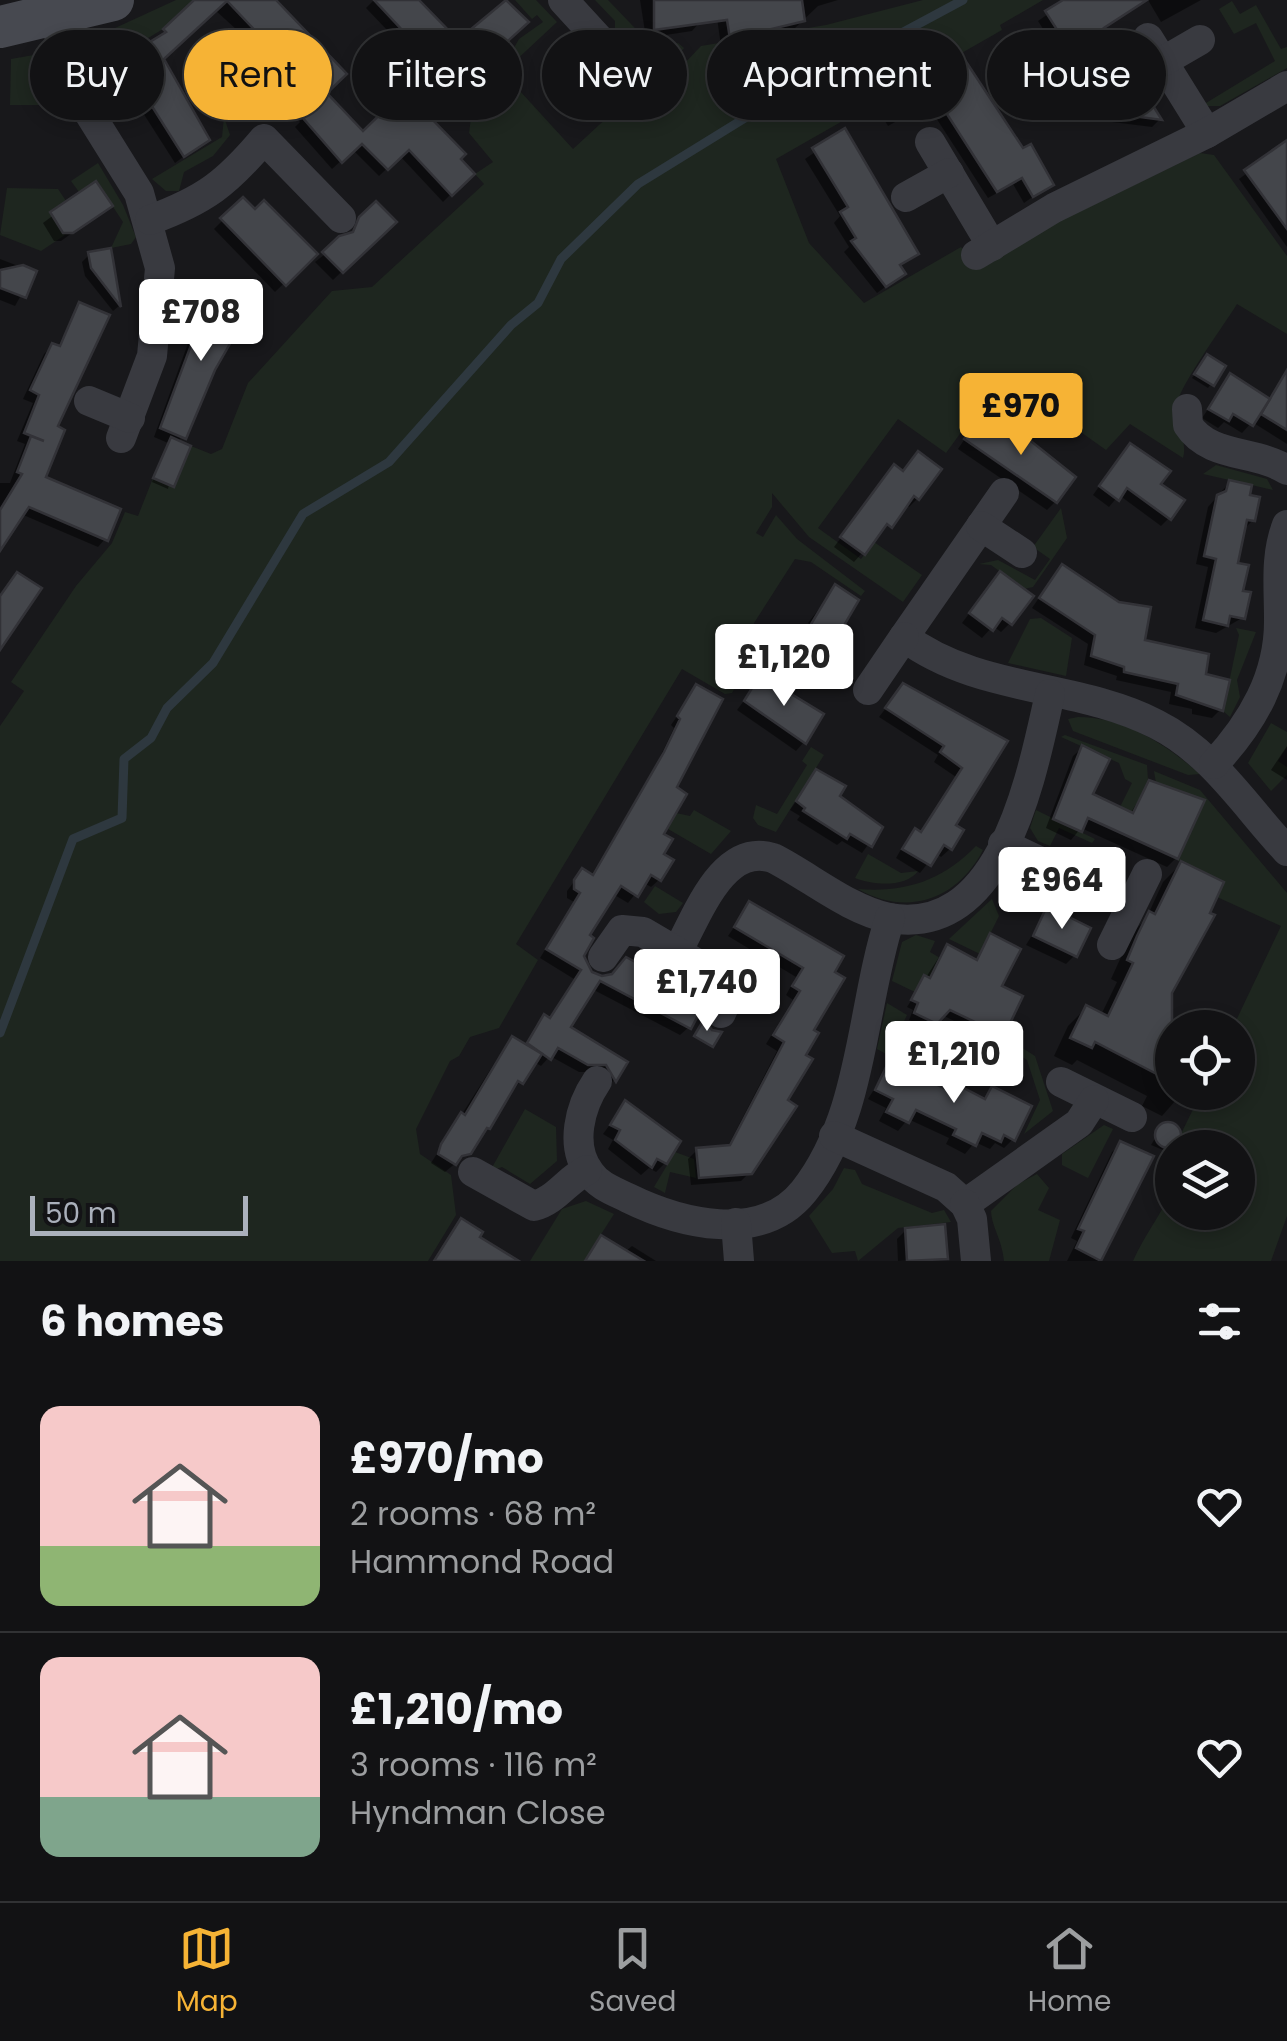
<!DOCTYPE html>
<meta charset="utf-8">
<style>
:root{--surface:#121214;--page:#1f2022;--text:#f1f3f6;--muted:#9c9ea0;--line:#313234;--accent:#f6b335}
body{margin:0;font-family:Poppins,sans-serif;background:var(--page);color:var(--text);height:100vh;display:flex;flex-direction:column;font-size:38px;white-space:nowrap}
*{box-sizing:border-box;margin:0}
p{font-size:32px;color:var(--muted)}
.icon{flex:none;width:55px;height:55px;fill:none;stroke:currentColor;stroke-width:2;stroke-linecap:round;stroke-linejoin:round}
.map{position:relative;height:1261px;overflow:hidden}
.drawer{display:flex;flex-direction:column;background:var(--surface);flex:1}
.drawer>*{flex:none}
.hud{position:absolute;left:30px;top:30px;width:1228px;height:90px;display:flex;gap:20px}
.tools{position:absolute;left:1155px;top:1010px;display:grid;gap:20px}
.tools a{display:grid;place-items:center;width:100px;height:100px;border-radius:50%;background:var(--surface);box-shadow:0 5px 15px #0003,0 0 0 2px var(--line);font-size:50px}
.scale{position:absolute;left:30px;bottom:25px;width:218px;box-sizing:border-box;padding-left:10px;border:5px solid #aab0bb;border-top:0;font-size:28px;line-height:35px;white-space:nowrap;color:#aab0bb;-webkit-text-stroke:8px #131316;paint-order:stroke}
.price{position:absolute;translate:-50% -85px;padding:0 22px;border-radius:10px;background:#fff;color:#222;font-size:32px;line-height:65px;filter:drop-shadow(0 2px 5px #0008)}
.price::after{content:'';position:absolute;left:50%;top:60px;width:30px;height:22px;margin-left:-15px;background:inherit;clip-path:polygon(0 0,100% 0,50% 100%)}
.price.selected{background:var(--accent);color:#111}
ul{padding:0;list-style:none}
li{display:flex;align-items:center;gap:30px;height:250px;padding:0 40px}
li+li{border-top:2px solid var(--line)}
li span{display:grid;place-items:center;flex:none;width:280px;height:200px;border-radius:20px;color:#555}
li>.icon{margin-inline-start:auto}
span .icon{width:120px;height:120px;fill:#fffc;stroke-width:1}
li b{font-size:42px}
h2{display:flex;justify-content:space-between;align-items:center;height:120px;padding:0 40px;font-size:42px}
.pill{padding:0 35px;border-radius:45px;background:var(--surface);box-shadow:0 5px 15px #0003,0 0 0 2px var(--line);font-size:35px;line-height:90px}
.pill.selected{background:var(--accent);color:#111}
.dock{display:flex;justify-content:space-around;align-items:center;height:140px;border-top:2px solid var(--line);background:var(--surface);font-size:28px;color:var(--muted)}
.dock a{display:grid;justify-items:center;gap:5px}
.dock .selected{color:var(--accent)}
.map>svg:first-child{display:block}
.green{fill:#1e261f}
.shadow{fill:#0007}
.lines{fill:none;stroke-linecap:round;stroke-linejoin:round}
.stream{stroke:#2e383f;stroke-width:9}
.building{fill:#44464b;stroke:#323237;stroke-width:2.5}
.street{stroke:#393a40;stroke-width:30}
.secondary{stroke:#474950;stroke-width:42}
</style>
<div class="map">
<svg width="1287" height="1261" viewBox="0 0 1287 1261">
<rect width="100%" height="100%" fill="#18181b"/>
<g class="green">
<polygon points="176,0 195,0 163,29 92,72 85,58 89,40"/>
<polygon points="515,0 536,0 557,22 497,78 519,39 543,22 537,15 532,19"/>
<polygon points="595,0 608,0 653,47 678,43 684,48 657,80 615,37 615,21"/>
<path d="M923,0h120l-43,25 2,5 -226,129 33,84 55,60 97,-56 18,21 56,-35 165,-80 14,2 73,101v78l-50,-30c-12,20 -58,82 -60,101 -2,19 11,36 6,53l-53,-34 -24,26 -104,-74 -56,77 -48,-34 -80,109 43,31 13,-17 48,33 -19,27 -94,-65 -37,-44v14l-16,26 7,4 13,-22 21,24 68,52 -4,5 -50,-34 -16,-3 -41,64 5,24 -27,46 -7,1 -43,-25 -166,275 22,16 -39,68 -29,9 -11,19 -9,5 -34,68 4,25 31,21 5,40 -28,46h-428v-535l24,-35 -13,-9 65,-96 36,-43 13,-31 13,4 15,-38 21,8 17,-40 20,8 11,-5 26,-66 84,-92 40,-4 112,-103 -9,-10 18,-12 -24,-29 3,-23 36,-32 65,71 51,-47 9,-2 9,8 59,-62 125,-21z"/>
<polygon points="1232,1 1240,14 1256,5 1281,49 1287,47 1287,68 1220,106 1201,106 1275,61 1256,23 1234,34 1219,9"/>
<polygon points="45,53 62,105 10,105 11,59"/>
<polygon points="224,117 230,135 213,156 184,172 179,191 166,191 152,179 222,137"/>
<polygon points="98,163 123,205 136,237 131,244 111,248 123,222 96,181 79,192 71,181"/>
<polygon points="7,188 58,189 66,201 50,212 65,235 41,251 0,235"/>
<polygon points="1216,465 1267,479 1273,490 1203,474"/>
<polygon points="1061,508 1067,538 1033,587 1024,589 991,565 979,564 998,560 1035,580 1050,559 1033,547"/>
<polygon points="1041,618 1072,638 1066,676 1008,663 1030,619"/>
<polygon points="1236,628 1256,632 1237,680 1240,697 1230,717 1223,711 1239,635"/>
<path d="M1078,717c47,0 88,28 122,57l-12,1 -115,-44 -5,-12z"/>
<polygon points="1271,723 1287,732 1287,747 1278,761 1287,767 1287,775 1271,791 1248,763"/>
<polygon points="1065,735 1147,765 1148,780 1133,813 1120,807 1132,783 1125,779 1119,763 1061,737"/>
<polygon points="811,747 824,755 776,832 758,825 753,818 756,805 777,814 807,765 802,761"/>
<path d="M1154,771l46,19 87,103v323l-16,45h-138c12,-27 28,-46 39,-71v22h66v-64l-46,-1 -14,-7 23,-47 37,-1v-64l-5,-1 48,-101 -64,-29 6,-15 -50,-24 32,-57 -49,-18z"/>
<polygon points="694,810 731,831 711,854 663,826 671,812 690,816"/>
<polygon points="1036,810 1095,839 1092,843 1059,828 1050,846 1038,841 1030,828"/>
<path d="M976,846l7,4c-26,50 -76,67 -125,39 48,4 85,-9 118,-43z"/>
<path d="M868,854l33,19 17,-2c-12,17 -45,14 -63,7z"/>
<polygon points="655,886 683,903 676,912 659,914 644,902"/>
<polygon points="992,899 999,916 980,954 949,939"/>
<polygon points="916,935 935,941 930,952 940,958 930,978 924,975 915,992 892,981 902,942"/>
<polygon points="887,1003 907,1015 888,1055 877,1049"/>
<polygon points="1013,1042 1035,1056 1053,1111 1024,1134 1040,1100 1027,1060 1008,1048"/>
<polygon points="525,1109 556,1127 557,1161 530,1184 502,1167 490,1171"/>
<polygon points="1104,1125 1113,1129 1088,1178 1062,1165 1062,1154"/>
<polygon points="675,1152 694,1159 696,1178 670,1172 665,1193 654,1187"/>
<polygon points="844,1168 855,1170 862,1184 932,1213 944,1210 951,1222 898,1228 858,1261 855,1251 832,1253 809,1216 833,1189"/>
<path d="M1037,1174l12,14 -11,22 22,10 -11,41h-45c-2,-22 -12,-33 -13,-50l27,-27z"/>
<polygon points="586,1201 614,1214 584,1261 530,1261 562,1209"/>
</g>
<g class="shadow">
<polygon points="199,0 272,0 323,93 363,134 427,72 366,8 374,0 418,0 458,44 424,114 471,174 443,202 400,156 379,176 353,150 332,169 295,127 300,122 264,84 271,77 252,57 259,50 215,10 161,60 207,139 175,163 115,69 152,44"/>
<polygon points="640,0 697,0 700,22 692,31 646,38"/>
<polygon points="736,0 838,0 818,6 794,29 721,46 716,11"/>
<polygon points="1068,0 1201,0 1161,22 1148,0 1103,29 1159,120 1152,127 1080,118 1081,104 1067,82 1073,76 1038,21"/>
<polygon points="960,57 1022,152 1051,184 1024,203 1013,184 988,198 927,104 888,126 878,109"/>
<polygon points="844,132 916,254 899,267 903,274 877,293 844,252 849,247 834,223 840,216 805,159"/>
<polygon points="1287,144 1287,247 1239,179"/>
<polygon points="95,184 109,206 61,241 54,241 43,223"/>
<polygon points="243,200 314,254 275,292 214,229"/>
<polygon points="376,204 393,222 333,280 315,262 348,236"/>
<polygon points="109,251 119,306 113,311 85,276 82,262 89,255"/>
<polygon points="0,259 34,272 15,306 0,300"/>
<polygon points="220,292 213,369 178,443 168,489 152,482 168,443 154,437 195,324"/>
<polygon points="80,305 42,479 105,539 98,547 21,514 0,540 0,483 10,483 25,444 17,441 33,403 23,399 44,354 52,346 57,348"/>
<polygon points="1204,361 1223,367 1208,388 1192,378"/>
<polygon points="1230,377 1268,400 1281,384 1287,388 1287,444 1252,422 1242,433 1224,422 1218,428 1202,418"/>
<polygon points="974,425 1056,501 1047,510 958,449"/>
<polygon points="1122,454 1158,485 1169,518 1161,526 1119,495 1109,507 1093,495"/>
<polygon points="894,467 917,499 909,507 906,504 854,562 834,547"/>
<polygon points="1229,483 1253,520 1244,529 1235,565 1242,618 1216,633 1195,628 1208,567 1196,564 1208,507"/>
<polygon points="1054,576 1142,642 1203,676 1220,710 1212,718 1192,714 1192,709 1169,704 1171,692 1116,680 1117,676 1084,665 1088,644 1032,608"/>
<polygon points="992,583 1010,623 1001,632 993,626 982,638 962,623"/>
<polygon points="836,587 820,661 812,670 792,655 812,626 808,623"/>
<polygon points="761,678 804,742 796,751 737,710"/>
<polygon points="903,686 1005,742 953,826 961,831 950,849 941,857 936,853 920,873 896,858 907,839 915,831 920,834 956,777 934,762 938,755 879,717"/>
<polygon points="697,687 660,835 660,879 651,887 644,883 628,903 613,894 587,936 582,956 590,974 689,1027 680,1035 592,989 567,1027 624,1063 614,1080 606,1088 597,1072 579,1072 550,1056 541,1066 534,1062 469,1152 445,1172 431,1163 504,1048 512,1039 524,1046 536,1025 544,1017 548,1020 574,979 540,958 574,902 567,898 567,891 582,871 591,876 657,763 674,728 671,725"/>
<polygon points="1287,746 1287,780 1271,770"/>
<polygon points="1082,748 1090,795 1130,814 1149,783 1176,858 1167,867 1081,828 1071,840 1046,828 1073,756"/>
<polygon points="816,772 836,797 880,828 862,853 842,841 837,845 797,820 800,816 790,810"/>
<polygon points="1181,864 1194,943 1153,1037 1172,1049 1172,1092 1183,1092 1162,1116 1142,1106 1147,1096 1077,1060 1072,1065 1054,1056 1068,1026 1086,1008 1101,1015 1117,982 1111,979 1132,933 1146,919 1163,882"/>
<polygon points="750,904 841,957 785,1101 750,1172 741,1181 691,1185 688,1159 697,1150 727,1148 777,1051 766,1044 793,1000 786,995 796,977 728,936"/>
<polygon points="1048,909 1075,955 1066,964 1026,945"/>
<polygon points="991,936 1002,1035 995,1041 942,1015 929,1029 909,1020 913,1010 907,1007 941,954 947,947 975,962"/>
<polygon points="890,1064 950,1094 957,1087 982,1100 992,1089 1013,1139 1004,1148 995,1143 990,1149 975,1142 965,1154 946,1144 949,1138 908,1119 898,1131 879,1121 886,1108 868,1099"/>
<polygon points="625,1104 665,1163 656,1172 649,1168 641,1175 608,1149 613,1140 603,1134"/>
<polygon points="1164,1123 1180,1130 1168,1152 1151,1145"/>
<polygon points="1121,1144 1150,1157 1100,1261 1067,1261 1077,1241 1071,1238 1112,1152"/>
<polygon points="906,1230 945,1258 898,1261 897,1239"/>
<polygon points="601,1238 625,1252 632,1246 656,1261 584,1261"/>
</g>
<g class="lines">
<polyline class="stream" points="0,1033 73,839 122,818 124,759 151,738 167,708 213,663 303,514 389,462 511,325 538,303 561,259 638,184 758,110 963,0"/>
</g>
<g class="building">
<polygon points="194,0 276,0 347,74 327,93 363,131 433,63 374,0 419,0 458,40 506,0 529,22 427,114 466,154 461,159 475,174 452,196 409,150 388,170 362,144 342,163 302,117 306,113 270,74 278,67 258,47 265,41 227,1 164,59 210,140 184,157 122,59 166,32 163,29"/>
<polygon points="654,0 802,0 805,21 730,39 727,20 654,30"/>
<polygon points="1063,0 1147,0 1104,28 1162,120 1087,110 1088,95 1074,72 1081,67 1045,11"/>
<polygon points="961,54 1023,148 1031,144 1054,185 1033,197 1022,178 997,192 936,97 897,120 885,99"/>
<polygon points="845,128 919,254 900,265 906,274 886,287 851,241 856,238 840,212 848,207 812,148"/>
<polygon points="1287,140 1287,229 1244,170"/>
<polygon points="96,181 113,206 73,233 63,233 50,212"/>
<polygon points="243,197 255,209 264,200 318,254 286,286 220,218"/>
<polygon points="376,201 397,222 343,273 322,252 339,236 353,232 359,217"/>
<polygon points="111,248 113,259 121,307 91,268 88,252"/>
<polygon points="23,265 37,271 26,298 0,288 0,270"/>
<polygon points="220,289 240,298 229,324 239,328 215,370 186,439 160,428 203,313 209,315"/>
<polygon points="79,302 110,315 58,426 65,430 46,477 121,509 108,541 29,507 0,551 0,510 22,474 17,472 31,436 44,441 24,433 39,395 30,390 52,343 60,346"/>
<polygon points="1207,354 1226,366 1214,386 1194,374"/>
<polygon points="1287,370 1287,430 1261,414"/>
<polygon points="1230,373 1270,399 1253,426 1233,414 1229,421 1208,409"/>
<polygon points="983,413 1013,435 1017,430 1076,477 1057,503 964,439"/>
<polygon points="171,437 191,446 174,487 153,478"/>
<polygon points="1130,443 1171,471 1161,484 1185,500 1171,520 1127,488 1119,501 1099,486"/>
<polygon points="918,451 942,469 919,500 914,496 892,528 887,524 865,555 840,537 894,464 903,471"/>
<polygon points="1229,480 1252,485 1250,495 1260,497 1255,521 1247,520 1238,563 1249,565 1243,591 1251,592 1245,619 1230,616 1228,626 1203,620 1216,559 1204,556 1217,495 1226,491"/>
<polygon points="1062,564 1119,602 1151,607 1145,640 1209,654 1206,674 1230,680 1223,711 1176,695 1178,684 1124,672 1124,667 1091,656 1095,635 1039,598"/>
<polygon points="1000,571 1034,596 1012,625 1002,618 993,631 969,613"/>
<polygon points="17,572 42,588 0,650 0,596"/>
<polygon points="835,584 859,600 822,663 798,646"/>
<polygon points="760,675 824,714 806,744 744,701"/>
<polygon points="903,683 1008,741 956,825 964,830 952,850 944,845 931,866 902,849 915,828 921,832 962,768 940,752 944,746 885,708"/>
<polygon points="696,684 723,699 677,787 687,794 664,834 673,839 664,854 674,860 661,881 651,875 638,897 621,886 590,935 594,938 584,956 592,972 602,976 612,974 626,957 706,1000 691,1029 600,981 571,1027 628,1062 616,1082 606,1065 588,1065 558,1048 551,1060 527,1043 544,1014 550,1018 581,970 546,949 580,893 574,889 574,880 582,868 593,875 664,752 680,719 677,716"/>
<polygon points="1082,745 1110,759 1093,794 1133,813 1149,780 1205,800 1178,859 1088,818 1082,832 1053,819"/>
<polygon points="816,769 846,786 840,796 883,827 872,847 850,834 847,839 803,811 805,808 796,801"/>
<polygon points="1181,861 1224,882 1210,913 1215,915 1172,993 1172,1082 1095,1042 1092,1048 1070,1038 1086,1005 1108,1016 1133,963 1127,960 1137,936 1149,911 1155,914"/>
<polygon points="749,901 844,956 835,972 845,978 814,1030 819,1033 806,1055 813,1059 788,1100 797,1106 752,1174 699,1178 696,1148 730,1145 784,1042 773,1035 800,991 792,986 803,968 734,927"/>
<polygon points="1047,906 1091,928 1077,957 1033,936"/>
<polygon points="990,933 1021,949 1002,986 1023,996 1004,1036 950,1010 937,1024 914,1013 918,1003 911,1000 924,975 930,978 947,944 977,960"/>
<polygon points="704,1019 712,1030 722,1032 713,1047 694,1036"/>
<polygon points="512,1036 542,1054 523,1084 518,1081 490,1129 487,1128 471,1154 462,1156 456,1165 438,1154 441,1144 461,1112 465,1115"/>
<polygon points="889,1061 952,1092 956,1084 985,1099 992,1086 1032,1106 1015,1141 1004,1135 1001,1142 982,1133 976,1146 953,1135 956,1129 916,1110 909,1123 886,1112 893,1099 875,1090"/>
<polygon points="625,1100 681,1141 667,1164 657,1159 652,1168 615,1140 620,1130 610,1125"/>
<circle cx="1168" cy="1135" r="13"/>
<polygon points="1120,1141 1154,1156 1101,1261 1076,1248 1084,1231 1078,1229"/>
<polygon points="461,1218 483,1232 480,1237 519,1261 434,1261"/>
<polygon points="945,1224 948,1259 907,1261 905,1228"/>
<polygon points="601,1235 644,1261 585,1261"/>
</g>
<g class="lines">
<g class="street">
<polyline points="563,0 650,95"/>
<polyline points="53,17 81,100 139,193 160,268 152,356 121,438"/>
<polyline points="1148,38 1207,133"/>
<polyline points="1162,62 1200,40"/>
<polyline points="930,142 992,246"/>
<polyline points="906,197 949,173"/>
<path d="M150,220c55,-20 77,-37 114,-81l77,79"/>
<polyline points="976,255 1054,208 1207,133 1287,86"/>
<polyline points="89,401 130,418"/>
<path d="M1187,409l1,16c21,33 68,25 99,45"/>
<path d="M1004,493l-100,144c75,56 172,46 252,87 56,28 89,82 131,127"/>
<polyline points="981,526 1022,553"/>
<polyline points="868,690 904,637"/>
<path d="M1214,764c38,-41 66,-88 65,-146 0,-32 -4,-62 8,-93"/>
<polyline points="1003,844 1131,905"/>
<polyline points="1112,945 1147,874"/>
<path d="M677,952c20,-35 45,-110 96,-94 36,18 76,52 116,60 114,20 143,-145 161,-224"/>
<polyline points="603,957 622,930 643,932 723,979 731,991 721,1013"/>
<path d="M597,1081c-17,25 -28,65 -7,92 9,13 24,18 38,25 51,25 133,47 176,-7 60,-76 57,-184 86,-273"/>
<polyline points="1061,1082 1132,1117"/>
<polyline points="834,1136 946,1187 965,1204 1079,1123 1094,1100"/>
<path d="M473,1172l61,34c21,-5 33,-26 53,-36"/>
<polyline points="965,1204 972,1219 976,1261"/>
<polyline points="736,1223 739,1261"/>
</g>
<polyline class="secondary" points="0,27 113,0"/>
</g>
</svg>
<div class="tools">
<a><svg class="icon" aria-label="locate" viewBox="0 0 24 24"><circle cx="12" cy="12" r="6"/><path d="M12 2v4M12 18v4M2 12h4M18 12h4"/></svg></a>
<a><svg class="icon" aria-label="layers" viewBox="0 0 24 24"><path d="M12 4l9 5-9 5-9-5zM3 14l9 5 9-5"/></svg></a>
</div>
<div class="scale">50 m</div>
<b class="price" style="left:201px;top:364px">£708</b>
<b class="price selected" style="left:1021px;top:458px">£970</b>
<b class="price" style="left:784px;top:709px">£1,120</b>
<b class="price" style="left:1062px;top:932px">£964</b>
<b class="price" style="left:707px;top:1034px">£1,740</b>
<b class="price" style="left:954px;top:1106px">£1,210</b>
<div class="hud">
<a class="pill">Buy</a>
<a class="pill selected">Rent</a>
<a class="pill">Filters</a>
<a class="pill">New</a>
<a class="pill">Apartment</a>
<a class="pill">House</a>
</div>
</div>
<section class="drawer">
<h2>6 homes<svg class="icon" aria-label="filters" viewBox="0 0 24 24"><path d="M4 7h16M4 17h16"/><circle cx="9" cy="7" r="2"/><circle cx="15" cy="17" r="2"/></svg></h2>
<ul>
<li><span style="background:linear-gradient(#f6c9c9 70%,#8fb573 0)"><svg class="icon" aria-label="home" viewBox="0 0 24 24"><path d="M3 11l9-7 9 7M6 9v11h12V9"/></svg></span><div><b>£970/mo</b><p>2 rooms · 68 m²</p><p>Hammond Road</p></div><svg class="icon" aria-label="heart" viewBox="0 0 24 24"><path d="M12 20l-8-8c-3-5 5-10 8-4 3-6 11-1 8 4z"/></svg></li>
<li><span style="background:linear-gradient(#f6c9c9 70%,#7fa58c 0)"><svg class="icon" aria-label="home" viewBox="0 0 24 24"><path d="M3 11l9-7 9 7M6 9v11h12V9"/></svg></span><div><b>£1,210/mo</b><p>3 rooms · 116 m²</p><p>Hyndman Close</p></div><svg class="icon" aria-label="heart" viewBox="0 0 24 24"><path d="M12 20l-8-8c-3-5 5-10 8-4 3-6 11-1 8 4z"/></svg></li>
</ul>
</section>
<nav class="dock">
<a class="selected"><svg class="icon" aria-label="map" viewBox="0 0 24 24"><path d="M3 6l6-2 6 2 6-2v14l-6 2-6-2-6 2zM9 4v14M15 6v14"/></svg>Map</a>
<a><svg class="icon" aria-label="saved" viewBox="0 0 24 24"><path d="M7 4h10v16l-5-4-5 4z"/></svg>Saved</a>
<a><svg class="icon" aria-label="home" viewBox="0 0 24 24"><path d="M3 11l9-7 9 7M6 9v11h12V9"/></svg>Home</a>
</nav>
